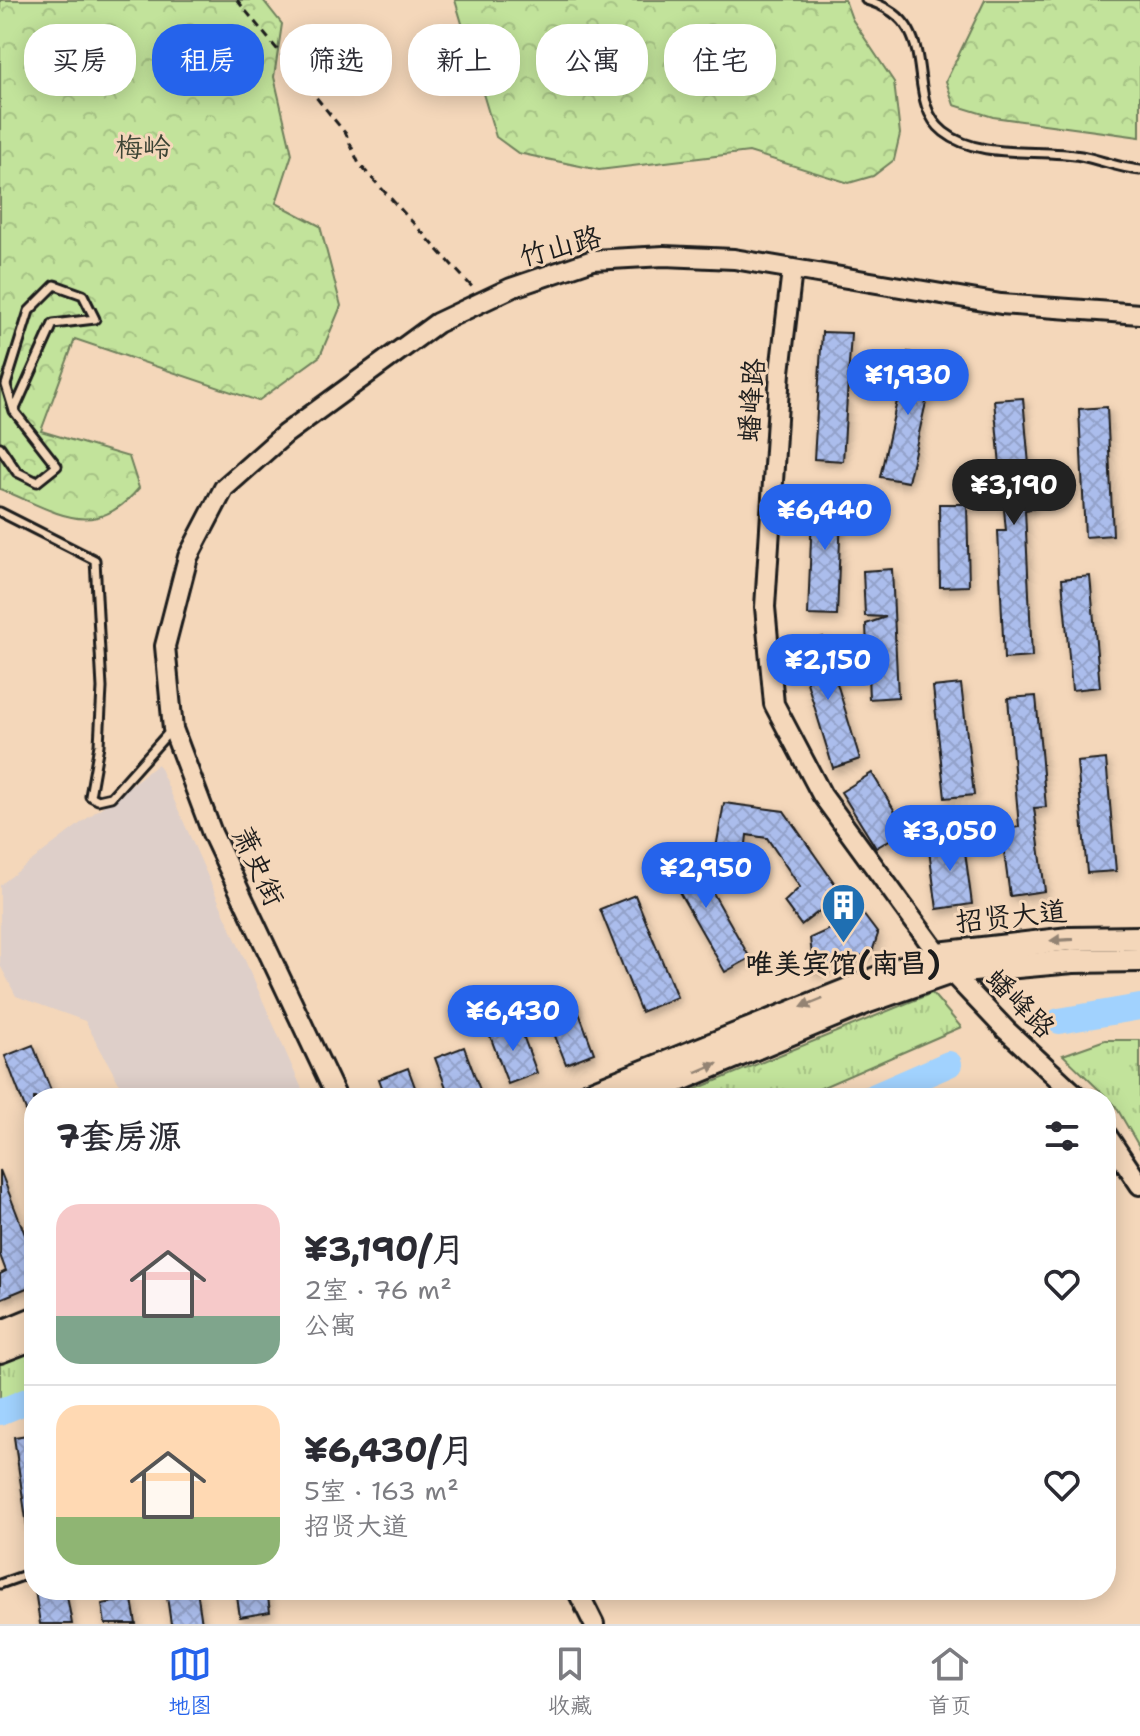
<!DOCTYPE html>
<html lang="zh">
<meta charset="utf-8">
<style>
:root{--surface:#fff;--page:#f7f7f7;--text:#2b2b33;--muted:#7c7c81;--line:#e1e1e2;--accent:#2563eb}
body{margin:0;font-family:"Shantell Sans","LXGW WenKai TC",sans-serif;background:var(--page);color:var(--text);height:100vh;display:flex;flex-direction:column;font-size:30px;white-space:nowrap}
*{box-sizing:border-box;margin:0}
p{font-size:26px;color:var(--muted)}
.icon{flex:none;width:44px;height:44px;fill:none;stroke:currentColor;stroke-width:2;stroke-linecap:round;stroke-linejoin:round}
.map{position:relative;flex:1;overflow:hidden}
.drawer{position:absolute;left:24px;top:1088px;width:1092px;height:512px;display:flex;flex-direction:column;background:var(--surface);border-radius:32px;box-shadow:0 4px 20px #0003}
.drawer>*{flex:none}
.top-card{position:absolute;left:24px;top:24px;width:1092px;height:72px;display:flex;gap:16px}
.price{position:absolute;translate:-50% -68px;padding:0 18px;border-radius:28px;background:var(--accent);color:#fff;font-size:26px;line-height:52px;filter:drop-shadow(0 2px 4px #0008)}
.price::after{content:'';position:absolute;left:50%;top:48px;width:24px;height:18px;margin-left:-12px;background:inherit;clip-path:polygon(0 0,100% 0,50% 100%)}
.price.active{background:#222;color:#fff}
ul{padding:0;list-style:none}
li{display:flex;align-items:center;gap:24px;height:200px;padding:0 32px}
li+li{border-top:2px solid var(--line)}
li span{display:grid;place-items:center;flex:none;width:224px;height:160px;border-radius:24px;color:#555}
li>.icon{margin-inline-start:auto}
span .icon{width:96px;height:96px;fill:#fffc;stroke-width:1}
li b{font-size:34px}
h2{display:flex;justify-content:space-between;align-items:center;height:96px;padding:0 32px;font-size:34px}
.tag{padding:0 28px;border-radius:32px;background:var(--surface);box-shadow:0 4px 20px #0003;font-size:28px;line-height:72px}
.tag.active{background:var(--accent);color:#fff}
.menu{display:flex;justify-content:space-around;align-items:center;height:112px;border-top:2px solid var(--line);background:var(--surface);font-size:22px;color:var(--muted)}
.menu a{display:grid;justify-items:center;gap:4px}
.menu .active{color:var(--accent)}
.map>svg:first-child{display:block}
.built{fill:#decfc9}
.forest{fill:url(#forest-crowns);stroke:#6f805c;stroke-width:2}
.park{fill:url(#park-tufts);stroke:#6f805c;stroke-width:2}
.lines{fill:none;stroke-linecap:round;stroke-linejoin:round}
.river{stroke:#a1d2fe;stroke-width:26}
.building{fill:url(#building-cross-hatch);stroke:#1c1c1c;stroke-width:2;filter:url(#shadow)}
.service-casing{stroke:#1c1c1c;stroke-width:13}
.tertiary-casing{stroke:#1c1c1c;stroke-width:24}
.primary-casing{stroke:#1c1c1c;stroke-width:28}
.path{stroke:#1c1c1c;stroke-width:3;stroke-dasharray:8 6;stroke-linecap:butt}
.service{stroke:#f4d7ba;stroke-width:7}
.tertiary{stroke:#f4d7ba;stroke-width:18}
.primary{stroke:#f4d7ba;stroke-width:22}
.oneway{fill:#938373}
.labels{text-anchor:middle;stroke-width:6;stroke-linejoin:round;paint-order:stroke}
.park-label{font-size:28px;fill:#3d4435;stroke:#f4d7ba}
.street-label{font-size:28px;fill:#1c1c1c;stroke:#f4d7ba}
.poi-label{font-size:28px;font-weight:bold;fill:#1c1c1c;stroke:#f4d7ba}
</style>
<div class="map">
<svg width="1140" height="1624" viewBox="0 0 1140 1624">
<defs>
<pattern id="forest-crowns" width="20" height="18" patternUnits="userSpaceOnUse" patternTransform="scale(2)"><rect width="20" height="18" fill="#c2e39b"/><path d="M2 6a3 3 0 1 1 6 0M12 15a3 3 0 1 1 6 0" fill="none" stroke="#a6c285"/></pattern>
<pattern id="park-tufts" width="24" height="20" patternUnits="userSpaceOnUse" patternTransform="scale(2)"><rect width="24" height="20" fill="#c2e39b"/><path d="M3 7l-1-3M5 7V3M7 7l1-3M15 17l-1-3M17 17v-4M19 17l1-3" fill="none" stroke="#a6c285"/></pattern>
<pattern id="building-cross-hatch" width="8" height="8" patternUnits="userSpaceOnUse" patternTransform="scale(2)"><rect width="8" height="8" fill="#abbdec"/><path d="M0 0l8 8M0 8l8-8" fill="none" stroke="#93a2ca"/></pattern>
<filter id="shadow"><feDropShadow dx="2.5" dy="4.5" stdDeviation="4" flood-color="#0004"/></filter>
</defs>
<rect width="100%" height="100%" fill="#f4d7ba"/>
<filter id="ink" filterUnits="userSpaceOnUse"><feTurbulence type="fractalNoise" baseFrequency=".0125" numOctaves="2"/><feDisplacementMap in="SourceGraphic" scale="16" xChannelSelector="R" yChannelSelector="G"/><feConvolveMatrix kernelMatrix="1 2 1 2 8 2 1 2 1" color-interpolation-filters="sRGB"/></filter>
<g filter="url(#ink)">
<polygon class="built" points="158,764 306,1098 127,1098 85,1021 16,996 0,965 0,885"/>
<g class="forest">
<path d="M0,0h263l19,24 -8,53 18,77 -16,49 44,23 21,80 -21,50 -62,45 -183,-62 -34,92 88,26 10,31c-46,55 -83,23 -139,1z"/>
<polygon points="455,0 845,0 852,19 894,82 900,134 894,160 873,176 849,183 749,152 599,170 518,153 496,137"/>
<polygon points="985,0 1140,0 1140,137 993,117 954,105 946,81"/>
</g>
<g class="park">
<polygon points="932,993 961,1027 798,1098 674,1098"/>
<polygon points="1105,1040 1140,1040 1140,1148 1115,1105 1063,1055"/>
<polygon points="34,1348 34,1386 0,1401 0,1362"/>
</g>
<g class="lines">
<g class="river">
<polyline points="1059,1021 1140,1007"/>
<polyline points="871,1098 949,1064"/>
<polyline points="0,1412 34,1398"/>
</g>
</g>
<g class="building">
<polygon points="822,332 851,333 843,461 814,459"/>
<polygon points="908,352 936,358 908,482 880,477"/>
<polygon points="1023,398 1033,509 1025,510 1032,657 1004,659 998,531 1006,531 994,400"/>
<polygon points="1107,407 1113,535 1085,537 1079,409"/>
<polygon points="813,488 842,488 837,616 808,615"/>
<polygon points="939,504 967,504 969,586 940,587"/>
<polygon points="892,569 898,697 869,699 866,624 886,617 865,616 863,571"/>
<polygon points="1090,576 1100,687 1072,690 1062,579"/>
<polygon points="823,637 860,759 833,768 796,646"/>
<polygon points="961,684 974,795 945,798 933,687"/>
<polygon points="1036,696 1046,807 1034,808 1045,891 1010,896 1001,830 1019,827 1008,698"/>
<polygon points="1106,759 1116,871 1087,873 1077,762"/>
<polygon points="872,773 906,830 876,848 841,792"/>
<polygon points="724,803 784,811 842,894 801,925 784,902 800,887 767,838 747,835 745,853 716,848"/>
<polygon points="963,837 972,904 937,909 928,843"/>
<polygon points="687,847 750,958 725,972 662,862"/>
<polygon points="635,895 677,997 641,1012 600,909"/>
<polygon points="863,914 878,934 872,952 814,973 810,938"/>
<polygon points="575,1002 594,1053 566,1064 546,1013"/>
<polygon points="518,1022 537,1073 508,1084 489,1033"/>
<polygon points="33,1045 54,1098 34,1098 33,1129 5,1056"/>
<polygon points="464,1047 483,1098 450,1098 435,1058"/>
<polygon points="408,1068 419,1098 386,1098 379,1079"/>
<polygon points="0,1170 34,1258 34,1285 0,1299 0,1274 6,1271 0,1255"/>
<polygon points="34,1434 34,1525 27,1526 14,1437"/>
<polygon points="35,1590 66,1590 72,1624 40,1624"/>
<polygon points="166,1590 197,1590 202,1624 171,1624"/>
<polygon points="236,1590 267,1590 270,1612 240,1617"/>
<polygon points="132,1599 136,1624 105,1624 102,1604"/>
</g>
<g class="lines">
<defs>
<g id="service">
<path d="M866,0c80,23 34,97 78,132 35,28 95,16 137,24 20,4 38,12 59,14"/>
<polyline points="0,447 17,472 37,482 57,466 14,411 6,385 29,311 55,285 83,295 95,319 53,324 14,411"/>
<polyline points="0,512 95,560 102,688 99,745 90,796 98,800 111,797 171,730"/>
<polyline points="0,1584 34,1572"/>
</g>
<g id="tertiary">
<polyline points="792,270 780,372 765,607 774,704 822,795 951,972 1006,1030 1079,1098"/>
<polyline points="337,1098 212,833 173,729 165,646 188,557 224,488 285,434 437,323 511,288 593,260 664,256 734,259 1001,304 1140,314"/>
<polyline points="1106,1134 1140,1185"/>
<polyline points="577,1590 594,1624"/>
</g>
<g id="primary">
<polyline points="579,1098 938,954 1069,939 1140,938"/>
<polyline points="635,1098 868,1001 951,972 1073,961 1140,960"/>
<polyline points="0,1333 34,1319"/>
<polyline points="0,1351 34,1338"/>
</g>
</defs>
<use href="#service" class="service-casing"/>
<use href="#tertiary" class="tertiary-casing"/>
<use href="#primary" class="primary-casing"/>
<g class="path">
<polyline points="237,0 346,134 359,164 474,289"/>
<polyline points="28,1359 34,1374"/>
</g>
<use href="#service" class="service"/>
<use href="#tertiary" class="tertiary"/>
<use href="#primary" class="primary"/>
</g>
<defs><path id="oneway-solid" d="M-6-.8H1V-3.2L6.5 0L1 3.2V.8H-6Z" transform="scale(2)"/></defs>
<g class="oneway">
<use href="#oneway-solid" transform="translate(1062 940) rotate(177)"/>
<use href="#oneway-solid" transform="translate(812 1003) rotate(158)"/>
<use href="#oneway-solid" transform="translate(707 1068) rotate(-23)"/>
</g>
</g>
<defs>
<symbol id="building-pin" viewBox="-11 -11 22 30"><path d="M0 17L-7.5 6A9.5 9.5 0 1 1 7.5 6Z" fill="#1f6fb2" stroke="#f4d7ba"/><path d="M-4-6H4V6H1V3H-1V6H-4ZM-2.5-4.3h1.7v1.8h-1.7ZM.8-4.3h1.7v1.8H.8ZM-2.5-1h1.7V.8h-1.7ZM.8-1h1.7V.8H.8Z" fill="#fff"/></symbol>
</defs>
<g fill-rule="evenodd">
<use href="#building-pin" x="818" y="880" width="51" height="69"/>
</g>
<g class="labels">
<g class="park-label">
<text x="143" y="157">梅岭</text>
</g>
<g class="street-label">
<text transform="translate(560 246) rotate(-15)" y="10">竹山路</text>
<text transform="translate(751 400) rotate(-86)" y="10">蟠峰路</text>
<text transform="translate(259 866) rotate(65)" y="10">萧史街</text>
<text transform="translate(1011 916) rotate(-6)" y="10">招贤大道</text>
<text transform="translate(1021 1003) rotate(45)" y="10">蟠峰路</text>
</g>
<g class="poi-label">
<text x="843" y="973">唯美宾馆(南昌)</text>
</g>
</g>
</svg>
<b class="price" style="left:908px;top:417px">¥1,930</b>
<b class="price active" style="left:1014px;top:527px">¥3,190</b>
<b class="price" style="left:825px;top:552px">¥6,440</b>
<b class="price" style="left:828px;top:702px">¥2,150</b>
<b class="price" style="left:950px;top:873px">¥3,050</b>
<b class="price" style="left:706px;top:910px">¥2,950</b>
<b class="price" style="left:513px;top:1053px">¥6,430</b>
<div class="top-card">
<a class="tag">买房</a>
<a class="tag active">租房</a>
<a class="tag">筛选</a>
<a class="tag">新上</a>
<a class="tag">公寓</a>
<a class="tag">住宅</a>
</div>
<section class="drawer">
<h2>7套房源<svg class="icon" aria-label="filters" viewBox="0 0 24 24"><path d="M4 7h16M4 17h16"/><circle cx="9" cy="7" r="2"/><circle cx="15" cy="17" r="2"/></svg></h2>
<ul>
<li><span style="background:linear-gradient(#f6c9c9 70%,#7fa58c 0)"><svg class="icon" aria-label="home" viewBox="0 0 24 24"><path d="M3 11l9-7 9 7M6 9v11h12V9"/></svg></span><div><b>¥3,190/月</b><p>2室 · 76 m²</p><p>公寓</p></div><svg class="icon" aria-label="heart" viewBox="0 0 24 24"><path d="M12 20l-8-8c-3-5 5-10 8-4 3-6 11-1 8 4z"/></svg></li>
<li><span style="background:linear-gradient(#ffd9b3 70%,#8fb573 0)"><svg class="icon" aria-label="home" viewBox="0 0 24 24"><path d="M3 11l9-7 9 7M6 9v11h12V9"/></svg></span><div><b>¥6,430/月</b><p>5室 · 163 m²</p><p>招贤大道</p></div><svg class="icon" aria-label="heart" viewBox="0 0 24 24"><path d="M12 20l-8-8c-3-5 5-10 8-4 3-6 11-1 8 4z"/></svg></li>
</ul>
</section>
</div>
<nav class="menu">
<a class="active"><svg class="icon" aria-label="map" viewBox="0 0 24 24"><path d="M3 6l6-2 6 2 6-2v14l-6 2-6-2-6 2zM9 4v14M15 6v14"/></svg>地图</a>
<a><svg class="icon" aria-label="saved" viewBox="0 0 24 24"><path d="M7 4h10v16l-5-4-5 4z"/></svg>收藏</a>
<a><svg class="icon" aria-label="home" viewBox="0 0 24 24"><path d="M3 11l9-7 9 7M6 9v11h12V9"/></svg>首页</a>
</nav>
